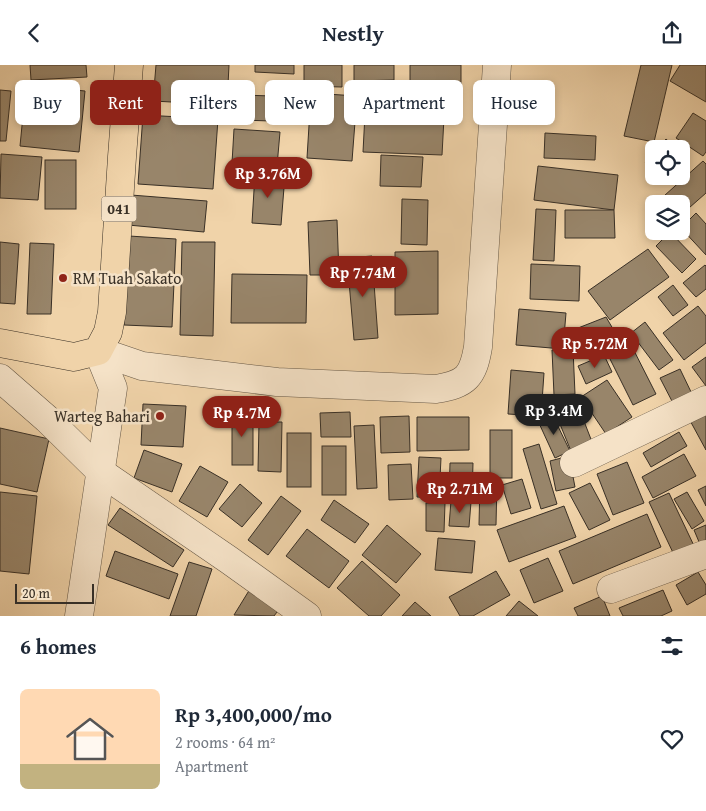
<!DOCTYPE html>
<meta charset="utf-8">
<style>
:root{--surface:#fff;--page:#f6f6f7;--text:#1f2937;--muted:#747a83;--accent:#8f2418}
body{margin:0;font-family:"Gentium Book Plus",serif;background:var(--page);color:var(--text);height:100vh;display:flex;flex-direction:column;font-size:19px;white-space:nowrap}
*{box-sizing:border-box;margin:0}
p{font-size:16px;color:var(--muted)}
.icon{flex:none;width:28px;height:28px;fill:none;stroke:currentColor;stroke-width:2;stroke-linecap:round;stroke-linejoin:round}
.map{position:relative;height:551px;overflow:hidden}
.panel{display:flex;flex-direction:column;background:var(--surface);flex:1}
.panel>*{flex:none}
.banner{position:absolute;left:15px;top:15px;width:676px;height:45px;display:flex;gap:10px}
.buttons{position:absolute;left:645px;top:75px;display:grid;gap:10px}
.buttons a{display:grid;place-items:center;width:45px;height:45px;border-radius:8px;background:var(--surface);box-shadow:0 2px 8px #0003;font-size:25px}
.scale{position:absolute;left:15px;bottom:12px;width:79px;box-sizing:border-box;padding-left:5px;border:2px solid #393026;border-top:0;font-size:14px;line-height:18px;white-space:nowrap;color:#393026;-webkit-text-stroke:4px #f5e2c7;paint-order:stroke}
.price{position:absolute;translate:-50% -42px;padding:0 11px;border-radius:18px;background:var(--accent);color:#fff;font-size:16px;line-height:32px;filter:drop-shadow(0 1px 2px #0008)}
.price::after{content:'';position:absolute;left:50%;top:30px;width:15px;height:11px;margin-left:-8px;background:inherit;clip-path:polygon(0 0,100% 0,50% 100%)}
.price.current{background:#222;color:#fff}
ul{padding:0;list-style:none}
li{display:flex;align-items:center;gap:15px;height:125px;padding:0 20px}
li span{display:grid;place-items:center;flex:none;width:140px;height:100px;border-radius:8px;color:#555}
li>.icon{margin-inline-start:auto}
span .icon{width:60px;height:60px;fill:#fffc;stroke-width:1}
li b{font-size:21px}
h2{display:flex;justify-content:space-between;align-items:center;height:60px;padding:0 20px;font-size:21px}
.pill{padding:0 18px;border-radius:8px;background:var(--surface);box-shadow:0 2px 8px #0003;font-size:18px;line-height:45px}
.pill.current{background:var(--accent);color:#fff}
header{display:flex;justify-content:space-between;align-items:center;height:65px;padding:0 20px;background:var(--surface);font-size:22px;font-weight:600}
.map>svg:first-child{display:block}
.building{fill:#98856a;stroke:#393026}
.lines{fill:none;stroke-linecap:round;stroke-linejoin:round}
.minor-casing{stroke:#675947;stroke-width:29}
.major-casing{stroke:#393026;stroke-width:29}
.minor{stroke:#f5e2c7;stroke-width:28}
.major{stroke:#f0d3a9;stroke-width:28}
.poi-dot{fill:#8f2418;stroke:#f5e2c7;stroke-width:2}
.labels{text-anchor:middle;stroke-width:5;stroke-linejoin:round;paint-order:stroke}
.shield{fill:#f5e2c7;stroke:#716556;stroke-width:1}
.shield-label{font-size:15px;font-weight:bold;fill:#393026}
.poi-label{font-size:16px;fill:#393026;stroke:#f5e2c7;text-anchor:start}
</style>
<header><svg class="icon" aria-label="back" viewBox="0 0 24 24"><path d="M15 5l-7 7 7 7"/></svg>Nestly<svg class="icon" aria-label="share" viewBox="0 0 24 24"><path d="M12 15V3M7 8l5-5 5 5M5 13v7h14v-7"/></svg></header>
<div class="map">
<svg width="706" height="551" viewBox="0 0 706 551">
<rect width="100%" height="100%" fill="#f0d3a9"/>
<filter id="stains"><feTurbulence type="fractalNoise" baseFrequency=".004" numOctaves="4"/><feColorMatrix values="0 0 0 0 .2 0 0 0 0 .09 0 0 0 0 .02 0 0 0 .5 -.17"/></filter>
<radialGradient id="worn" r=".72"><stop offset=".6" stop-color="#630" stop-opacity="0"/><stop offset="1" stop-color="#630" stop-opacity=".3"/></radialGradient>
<g class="building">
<polygon points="30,0 86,0 87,12 31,15"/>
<polygon points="156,0 229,0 227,40 153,36"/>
<polygon points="255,0 294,0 294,9 255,7"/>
<polygon points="304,0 342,0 342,22 304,21"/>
<polygon points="354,0 394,0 394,15 354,16"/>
<polygon points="410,0 461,0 461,21 410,20"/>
<polygon points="641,0 672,0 654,77 624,71"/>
<polygon points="680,0 706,0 706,37 670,16"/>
<polygon points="26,20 85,26 79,87 20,81"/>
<polygon points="0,25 11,26 6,76 0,76"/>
<polygon points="311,28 357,31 352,96 307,93"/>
<polygon points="241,30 272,31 271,56 240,55"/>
<polygon points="366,30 445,34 442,90 363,87"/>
<polygon points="693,48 706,56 706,87 703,91 676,73"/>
<polygon points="143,50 218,54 213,124 138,119"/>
<polygon points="234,64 280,67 277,101 232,98"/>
<polygon points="545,68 596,71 595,95 544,93"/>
<polygon points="666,74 677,84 657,84"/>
<polygon points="654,88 654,105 645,98"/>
<polygon points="1,89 42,92 38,135 0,133"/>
<polygon points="381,90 423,92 421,122 380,121"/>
<rect x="45" y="95" width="31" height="49"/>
<polygon points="703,96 706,99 706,128 681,150 681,139 655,139"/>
<polygon points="538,101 618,110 614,145 534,135"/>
<polygon points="255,109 285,110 281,160 252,158"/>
<polygon points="131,130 207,136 204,167 128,160"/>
<polygon points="402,134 428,135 427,180 401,179"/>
<polygon points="536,144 556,145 554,196 533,195"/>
<polygon points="565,145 614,145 615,173 565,173"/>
<polygon points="696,148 706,159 706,190 681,163"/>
<polygon points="337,155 339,210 310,210 308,157"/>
<polygon points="670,167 696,194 682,208 656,181"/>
<polygon points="129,171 176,174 172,262 124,260"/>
<polygon points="0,177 19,179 15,239 0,238"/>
<polygon points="182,177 215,177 213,271 180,270"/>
<polygon points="30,178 54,179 51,249 27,249"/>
<polygon points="648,184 669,212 610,255 588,226"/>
<polygon points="438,186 438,249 395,250 395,187"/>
<polygon points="372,191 378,273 354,275 347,193"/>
<polygon points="531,199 580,201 579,236 530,234"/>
<polygon points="705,200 706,201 706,224 696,232 683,218"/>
<polygon points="232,209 307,210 306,258 231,258"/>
<polygon points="673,220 688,240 673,251 658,232"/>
<polygon points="698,241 706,251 706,278 684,295 663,268"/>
<polygon points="519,244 566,248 563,284 516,280"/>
<polygon points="606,252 616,269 581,284 573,265"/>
<polygon points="645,257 673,295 659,305 631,268"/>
<polygon points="625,268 656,329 633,340 603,280"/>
<polygon points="573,284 575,329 554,330 552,285"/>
<polygon points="604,290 612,307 586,319 578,301"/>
<polygon points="706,292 706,321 692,302"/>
<polygon points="680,304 693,331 674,340 660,313"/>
<polygon points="511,305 544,308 541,351 508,349"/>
<polygon points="607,315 632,352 606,369 581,332"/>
<polygon points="575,333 594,382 573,391 553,342"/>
<polygon points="143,339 186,341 183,382 141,380"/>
<polygon points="706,340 706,385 687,350"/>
<rect x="232" y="346" width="21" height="54"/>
<polygon points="350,347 351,372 321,372 320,348"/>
<polygon points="552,349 570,386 555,393 538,356"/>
<polygon points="409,351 410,387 381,388 380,352"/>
<polygon points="417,352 469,352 469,385 417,386"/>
<polygon points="259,357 282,357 281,407 258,406"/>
<polygon points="374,360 377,423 357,424 354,361"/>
<polygon points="0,363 49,374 37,427 0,419"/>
<rect x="490" y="365" width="22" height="48"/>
<polygon points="679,367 687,381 651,402 643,388"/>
<rect x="287" y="368" width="24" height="54"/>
<polygon points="539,379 557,439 541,444 523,384"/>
<rect x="322" y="381" width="24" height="49"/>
<polygon points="144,385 182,399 172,427 134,413"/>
<polygon points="684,389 696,411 653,433 642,412"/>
<polygon points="569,391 575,422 556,426 550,396"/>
<polygon points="419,392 441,393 439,433 417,432"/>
<polygon points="627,397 644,438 613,450 597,409"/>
<polygon points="450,398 473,398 472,433 449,432"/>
<polygon points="411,399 413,434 389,435 388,400"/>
<polygon points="200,401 228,417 207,452 179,436"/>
<polygon points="522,414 531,443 511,449 502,420"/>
<polygon points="480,416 497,416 496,460 479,460"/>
<polygon points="590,418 610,455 589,465 569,428"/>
<polygon points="240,419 262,438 242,462 219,444"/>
<polygon points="706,421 706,441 698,425"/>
<polygon points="0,427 37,431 29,509 0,506"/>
<polygon points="687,427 704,456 692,464 674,434"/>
<polygon points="669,428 696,485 676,494 649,437"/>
<polygon points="281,431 301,446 268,490 248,475"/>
<polygon points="334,435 369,459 355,478 321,455"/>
<polygon points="451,436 471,437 469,462 449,461"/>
<polygon points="426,438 445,438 444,467 426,466"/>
<polygon points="564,441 576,472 509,497 497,465"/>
<polygon points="120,443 184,485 173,502 108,460"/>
<polygon points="647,449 661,482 573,519 559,486"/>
<polygon points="387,460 421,489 396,518 362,490"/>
<polygon points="706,460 706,482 702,484 694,465"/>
<polygon points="307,464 349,496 329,523 286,491"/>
<polygon points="438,473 475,476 472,508 435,505"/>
<polygon points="115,486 178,509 169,534 106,511"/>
<polygon points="548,493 563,526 534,538 520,505"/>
<polygon points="362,496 400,530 381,551 369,551 337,523"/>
<polygon points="189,497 212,504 196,551 170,551"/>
<polygon points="496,506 510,530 473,551 460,551 449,532"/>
<polygon points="698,507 706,520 706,529 687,540 676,520"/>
<polygon points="250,524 280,543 274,551 234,550"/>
<polygon points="663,525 672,546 661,551 623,551 619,543"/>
<polygon points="602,531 610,551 578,551 574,543"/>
<polygon points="519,536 538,551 506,551"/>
<polygon points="415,537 431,551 402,551"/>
</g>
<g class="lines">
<defs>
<g id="minor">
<path d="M98,286l44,15 135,16 159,7c30,-5 37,-12 42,-42l19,-282"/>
<polyline points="0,313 47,354 102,408 229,495 307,551"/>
<polyline points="574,398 706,335"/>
<polyline points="611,524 706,489"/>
<polyline points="79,551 113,323 98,286"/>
</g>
<polyline id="major" points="0,278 74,292 98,286 108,267 112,247 122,92 129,0"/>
</defs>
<use href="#minor" class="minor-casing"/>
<use href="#major" class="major-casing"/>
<use href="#minor" class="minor"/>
<use href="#major" class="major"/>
</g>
<g class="poi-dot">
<circle cx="63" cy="213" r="5"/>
<circle cx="160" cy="351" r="5"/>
</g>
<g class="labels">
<rect class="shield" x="101.5" y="131.5" width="35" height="25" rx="4"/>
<g class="shield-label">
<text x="119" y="149">041</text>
</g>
<g class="poi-label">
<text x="73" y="219">RM Tuah Sakato</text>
<text x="150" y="357" text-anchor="end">Warteg Bahari</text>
</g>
</g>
<rect width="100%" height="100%" filter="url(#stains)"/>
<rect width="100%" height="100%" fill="url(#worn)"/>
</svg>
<div class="buttons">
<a><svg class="icon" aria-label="locate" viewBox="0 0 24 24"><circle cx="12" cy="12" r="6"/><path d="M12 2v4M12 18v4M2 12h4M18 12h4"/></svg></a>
<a><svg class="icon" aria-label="layers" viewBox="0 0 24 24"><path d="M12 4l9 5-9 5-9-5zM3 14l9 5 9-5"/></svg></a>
</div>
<div class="scale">20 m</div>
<b class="price" style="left:268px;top:134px">Rp 3.76M</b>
<b class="price" style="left:363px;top:233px">Rp 7.74M</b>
<b class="price" style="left:595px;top:304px">Rp 5.72M</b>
<b class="price current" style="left:554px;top:371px">Rp 3.4M</b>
<b class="price" style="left:242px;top:373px">Rp 4.7M</b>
<b class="price" style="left:460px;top:449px">Rp 2.71M</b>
<div class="banner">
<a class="pill">Buy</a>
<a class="pill current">Rent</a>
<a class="pill">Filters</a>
<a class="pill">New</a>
<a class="pill">Apartment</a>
<a class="pill">House</a>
</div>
</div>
<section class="panel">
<h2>6 homes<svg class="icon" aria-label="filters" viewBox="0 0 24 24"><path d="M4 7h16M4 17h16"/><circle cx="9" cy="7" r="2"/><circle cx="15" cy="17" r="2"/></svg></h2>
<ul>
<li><span style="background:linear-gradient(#ffd9b3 75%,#c2b280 0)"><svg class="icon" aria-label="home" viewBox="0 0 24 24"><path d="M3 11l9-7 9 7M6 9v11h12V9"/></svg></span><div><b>Rp 3,400,000/mo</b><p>2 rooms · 64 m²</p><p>Apartment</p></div><svg class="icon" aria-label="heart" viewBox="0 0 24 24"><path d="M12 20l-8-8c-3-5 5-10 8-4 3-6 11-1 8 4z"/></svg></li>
</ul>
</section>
